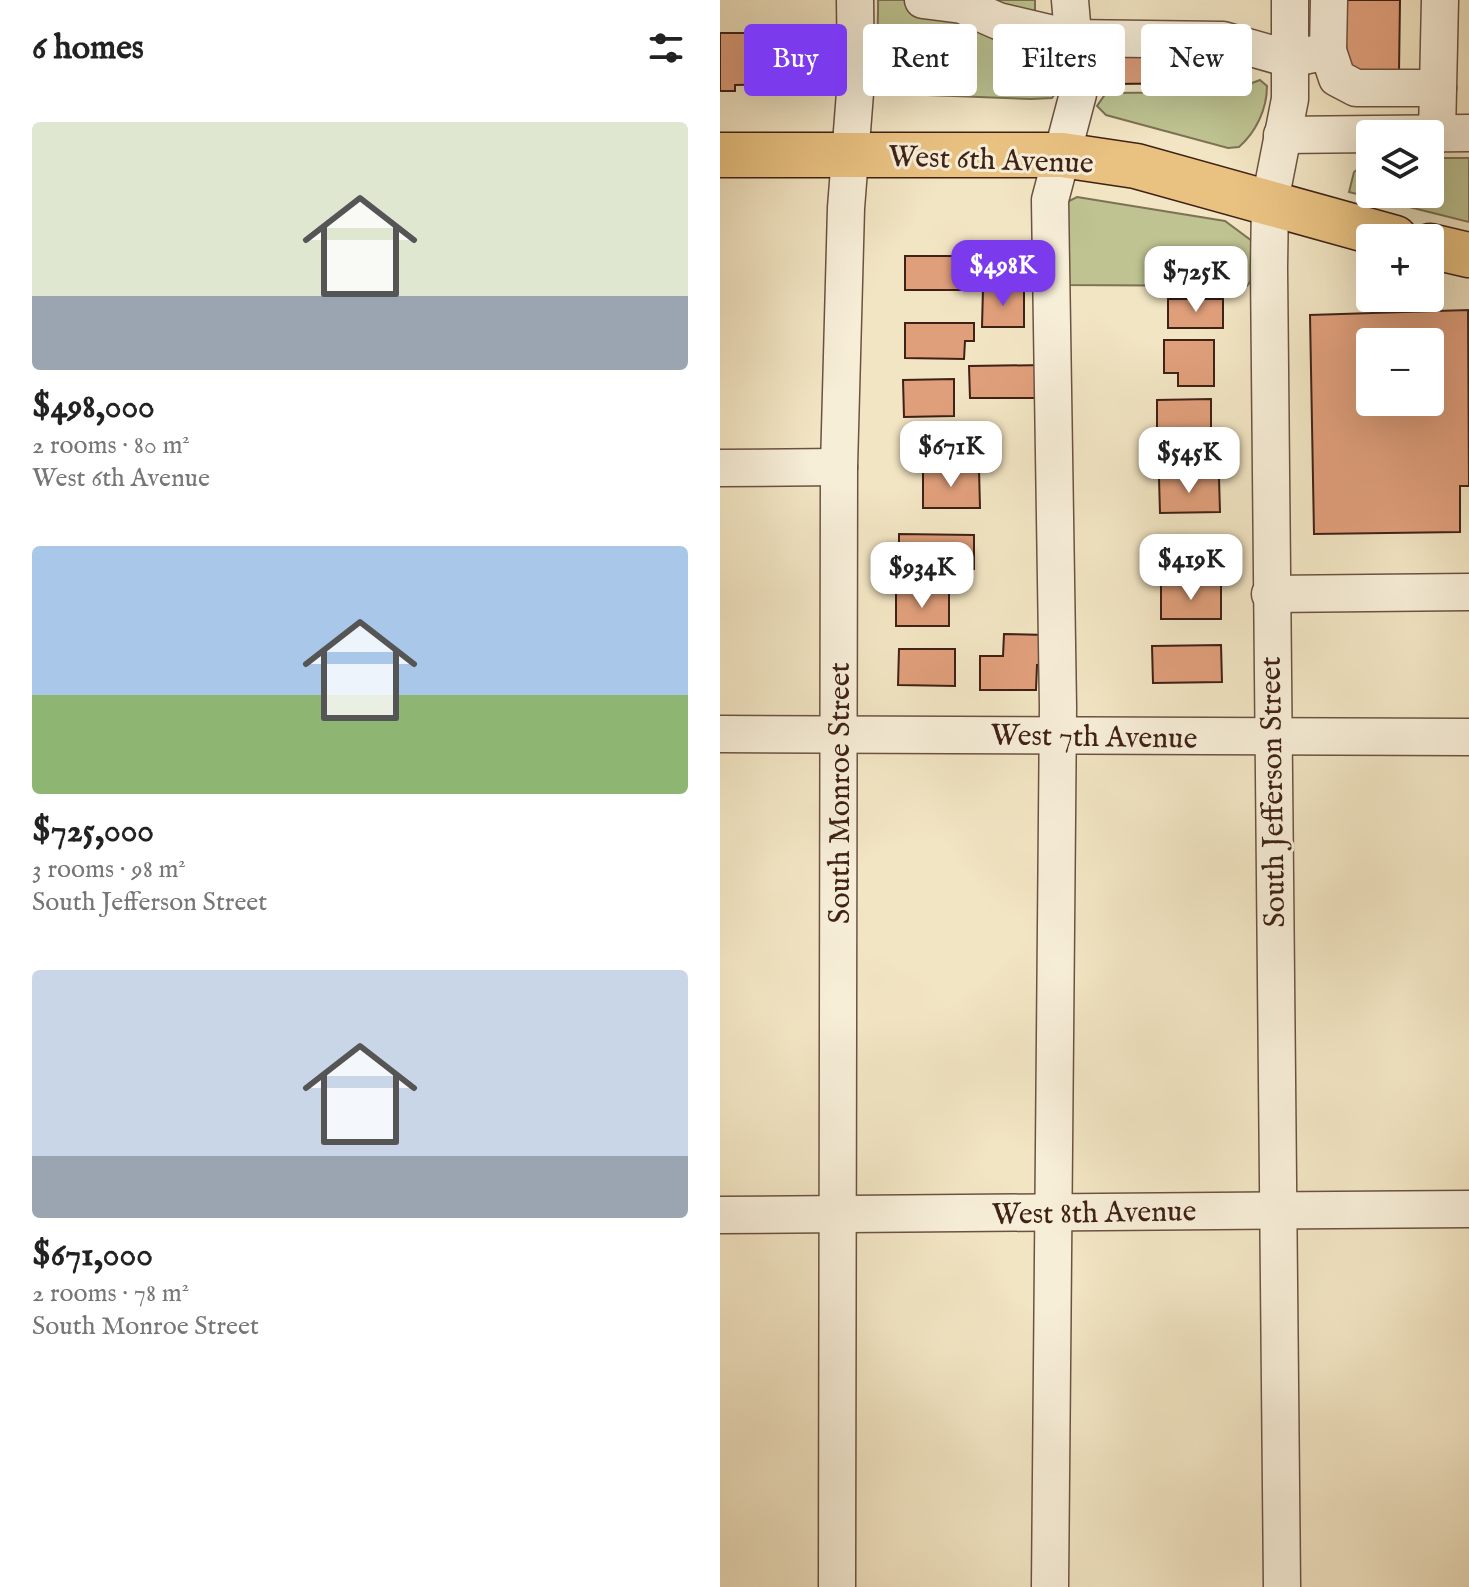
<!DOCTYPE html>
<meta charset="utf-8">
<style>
:root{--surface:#fff;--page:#f6f6f6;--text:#222;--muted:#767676;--accent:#7c3aed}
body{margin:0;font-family:"IM FELL English",serif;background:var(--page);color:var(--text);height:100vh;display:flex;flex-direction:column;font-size:30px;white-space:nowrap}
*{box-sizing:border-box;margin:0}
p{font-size:26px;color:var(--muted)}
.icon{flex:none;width:44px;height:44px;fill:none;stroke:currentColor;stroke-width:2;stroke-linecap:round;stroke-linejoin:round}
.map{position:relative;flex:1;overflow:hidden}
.drawer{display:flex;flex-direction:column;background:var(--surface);width:720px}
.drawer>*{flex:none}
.top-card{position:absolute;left:24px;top:24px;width:604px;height:72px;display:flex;gap:16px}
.controls{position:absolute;left:636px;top:120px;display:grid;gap:16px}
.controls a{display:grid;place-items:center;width:88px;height:88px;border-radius:8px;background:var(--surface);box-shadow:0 8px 32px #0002;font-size:40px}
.price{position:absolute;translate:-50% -68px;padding:0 18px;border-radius:16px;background:#fff;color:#222;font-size:26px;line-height:52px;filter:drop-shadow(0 2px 4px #0008)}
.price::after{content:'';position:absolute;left:50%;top:48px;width:24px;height:18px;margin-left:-12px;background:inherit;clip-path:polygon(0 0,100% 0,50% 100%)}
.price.active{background:var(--accent);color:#fff}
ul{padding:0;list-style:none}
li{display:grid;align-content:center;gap:16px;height:424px;padding:0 32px}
li span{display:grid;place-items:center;height:248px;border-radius:8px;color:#555}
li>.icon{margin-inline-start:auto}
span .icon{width:144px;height:144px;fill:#fffc;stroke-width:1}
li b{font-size:34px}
h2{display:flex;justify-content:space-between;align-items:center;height:96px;padding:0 32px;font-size:34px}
.chip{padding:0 28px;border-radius:8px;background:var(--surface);box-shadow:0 8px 32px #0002;font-size:28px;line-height:72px}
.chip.active{background:var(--accent);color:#fff}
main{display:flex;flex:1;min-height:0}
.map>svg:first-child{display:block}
.green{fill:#bec391;stroke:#7e7254;stroke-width:2}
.building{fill:#e09f7b;stroke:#3f2117;stroke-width:2;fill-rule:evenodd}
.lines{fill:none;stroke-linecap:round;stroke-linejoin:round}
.minor-casing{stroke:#6c5242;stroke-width:39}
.highway-casing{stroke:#3f2117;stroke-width:47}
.minor{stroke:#f7eed8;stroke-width:36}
.highway{stroke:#e9c282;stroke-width:44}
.labels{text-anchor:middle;stroke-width:6;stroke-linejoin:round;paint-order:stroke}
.street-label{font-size:30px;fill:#3f2117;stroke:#f7eed8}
</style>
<main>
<section class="drawer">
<h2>6 homes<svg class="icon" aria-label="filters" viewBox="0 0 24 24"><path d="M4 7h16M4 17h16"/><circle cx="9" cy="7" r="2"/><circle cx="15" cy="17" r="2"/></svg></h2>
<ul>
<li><span style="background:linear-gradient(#dfe7d0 70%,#9aa5b1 0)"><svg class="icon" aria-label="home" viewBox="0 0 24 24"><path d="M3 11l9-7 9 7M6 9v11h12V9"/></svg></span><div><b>$498,000</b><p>2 rooms · 80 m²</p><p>West 6th Avenue</p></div></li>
<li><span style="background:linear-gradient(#a9c7e8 60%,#8fb573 0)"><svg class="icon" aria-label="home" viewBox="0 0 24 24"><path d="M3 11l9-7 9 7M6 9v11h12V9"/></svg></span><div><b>$725,000</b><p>3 rooms · 98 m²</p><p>South Jefferson Street</p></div></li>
<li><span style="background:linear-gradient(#c9d6e8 75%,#9aa5b1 0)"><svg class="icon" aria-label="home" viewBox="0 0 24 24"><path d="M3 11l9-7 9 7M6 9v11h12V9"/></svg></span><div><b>$671,000</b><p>2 rooms · 78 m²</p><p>South Monroe Street</p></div></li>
</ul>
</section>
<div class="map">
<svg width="749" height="1587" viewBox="0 0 749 1587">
<rect width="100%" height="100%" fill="#f2e5c3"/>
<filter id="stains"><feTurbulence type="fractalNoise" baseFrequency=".0025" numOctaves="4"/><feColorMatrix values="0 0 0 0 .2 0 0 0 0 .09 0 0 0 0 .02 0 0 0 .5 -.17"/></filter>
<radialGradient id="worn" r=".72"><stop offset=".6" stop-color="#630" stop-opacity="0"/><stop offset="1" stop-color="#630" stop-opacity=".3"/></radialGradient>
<g class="green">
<path d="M158,0h157v62h19l5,4 -2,25 -5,7 -21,1 -130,-5c-31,-21 -22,-61 -23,-94z"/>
<path d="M540,80l7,6c0,23 -11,46 -28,61l-11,1 -122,-33 -9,-9 9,-13 122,-1z"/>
<polygon points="710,158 749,158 749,222 629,192 634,172 650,160 650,194 710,194"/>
<polygon points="357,197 505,221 532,241 532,279 527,286 341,285 339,206"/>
</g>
<g class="building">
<polygon points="617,0 680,0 679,72 624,72"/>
<polygon points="0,33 28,33 28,45 37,45 37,33 61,33 61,55 69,55 69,84 15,85 15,91 0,91"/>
<polygon points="392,55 489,55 489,83 392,84"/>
<rect x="185" y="256" width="57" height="34"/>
<polygon points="263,288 304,289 304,327 262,327"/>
<rect x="448" y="299" width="55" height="29"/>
<path d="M748,310l1,176h-9v46l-146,2 -4,-219zM650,342h60v60h-60z"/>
<polygon points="185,323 254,323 254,341 245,341 244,359 185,358"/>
<polygon points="444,340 494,340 494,386 458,386 458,373 444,373"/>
<polygon points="326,365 326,398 250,398 249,366"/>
<polygon points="234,379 234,416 184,417 183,380"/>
<polygon points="491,399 491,437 437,437 437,400"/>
<polygon points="203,469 259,469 260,508 203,508"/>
<polygon points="439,478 499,478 500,512 440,513"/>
<polygon points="179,534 254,535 254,569 179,568"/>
<polygon points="507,535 507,572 434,573 433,536"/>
<rect x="441" y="584" width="60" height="35"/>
<rect x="176" y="593" width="53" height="33"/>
<polygon points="284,634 327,635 326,665 317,665 316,690 260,690 260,656 283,656"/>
<polygon points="501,645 502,682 433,683 432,646"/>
<polygon points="179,649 235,649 235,686 178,685"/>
</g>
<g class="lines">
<defs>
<g id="minor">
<polyline points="203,0 242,5 278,21 350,38 503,40 570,59 608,51 609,0"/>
<polyline points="608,51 617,78 636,88 718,88"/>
<polyline points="717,133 720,0"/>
<polyline points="562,135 749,133"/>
<polyline points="0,468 119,467"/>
<polyline points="550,594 749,592"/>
<polyline points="0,734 749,737"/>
<polyline points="0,1215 749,1209"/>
<polyline points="117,1587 119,467 126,208 136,80 135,0"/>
<polyline points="330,1587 338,707 330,200 358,94 350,0"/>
<polyline points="562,1587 549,268 550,201 570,99 570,0"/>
</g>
<g id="highway">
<polyline points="0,155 342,155 416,166 675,238"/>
<polyline points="710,246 749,255"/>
</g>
</defs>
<use href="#minor" class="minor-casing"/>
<use href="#highway" class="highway-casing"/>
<use href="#minor" class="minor"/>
<use href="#highway" class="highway"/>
</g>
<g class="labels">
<g class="street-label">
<text transform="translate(271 159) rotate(2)" y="10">West 6th Avenue</text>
<text transform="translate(374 736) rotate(1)" y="10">West 7th Avenue</text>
<text transform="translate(552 792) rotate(-91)" y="10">South Jefferson Street</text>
<text transform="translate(119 793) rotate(-90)" y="10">South Monroe Street</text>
<text transform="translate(374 1212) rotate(-1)" y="10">West 8th Avenue</text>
</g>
</g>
<rect width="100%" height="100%" filter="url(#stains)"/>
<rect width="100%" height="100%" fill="url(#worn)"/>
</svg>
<div class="controls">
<a><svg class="icon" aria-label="layers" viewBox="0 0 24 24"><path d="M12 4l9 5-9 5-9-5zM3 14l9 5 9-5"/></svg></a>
<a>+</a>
<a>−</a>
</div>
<b class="price active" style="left:283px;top:308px">$498K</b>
<b class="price" style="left:476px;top:314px">$725K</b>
<b class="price" style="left:231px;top:489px">$671K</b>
<b class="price" style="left:469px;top:495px">$545K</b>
<b class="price" style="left:471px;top:602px">$419K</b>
<b class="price" style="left:202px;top:610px">$934K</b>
<div class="top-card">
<a class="chip active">Buy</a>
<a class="chip">Rent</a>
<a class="chip">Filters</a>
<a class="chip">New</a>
</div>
</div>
</main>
